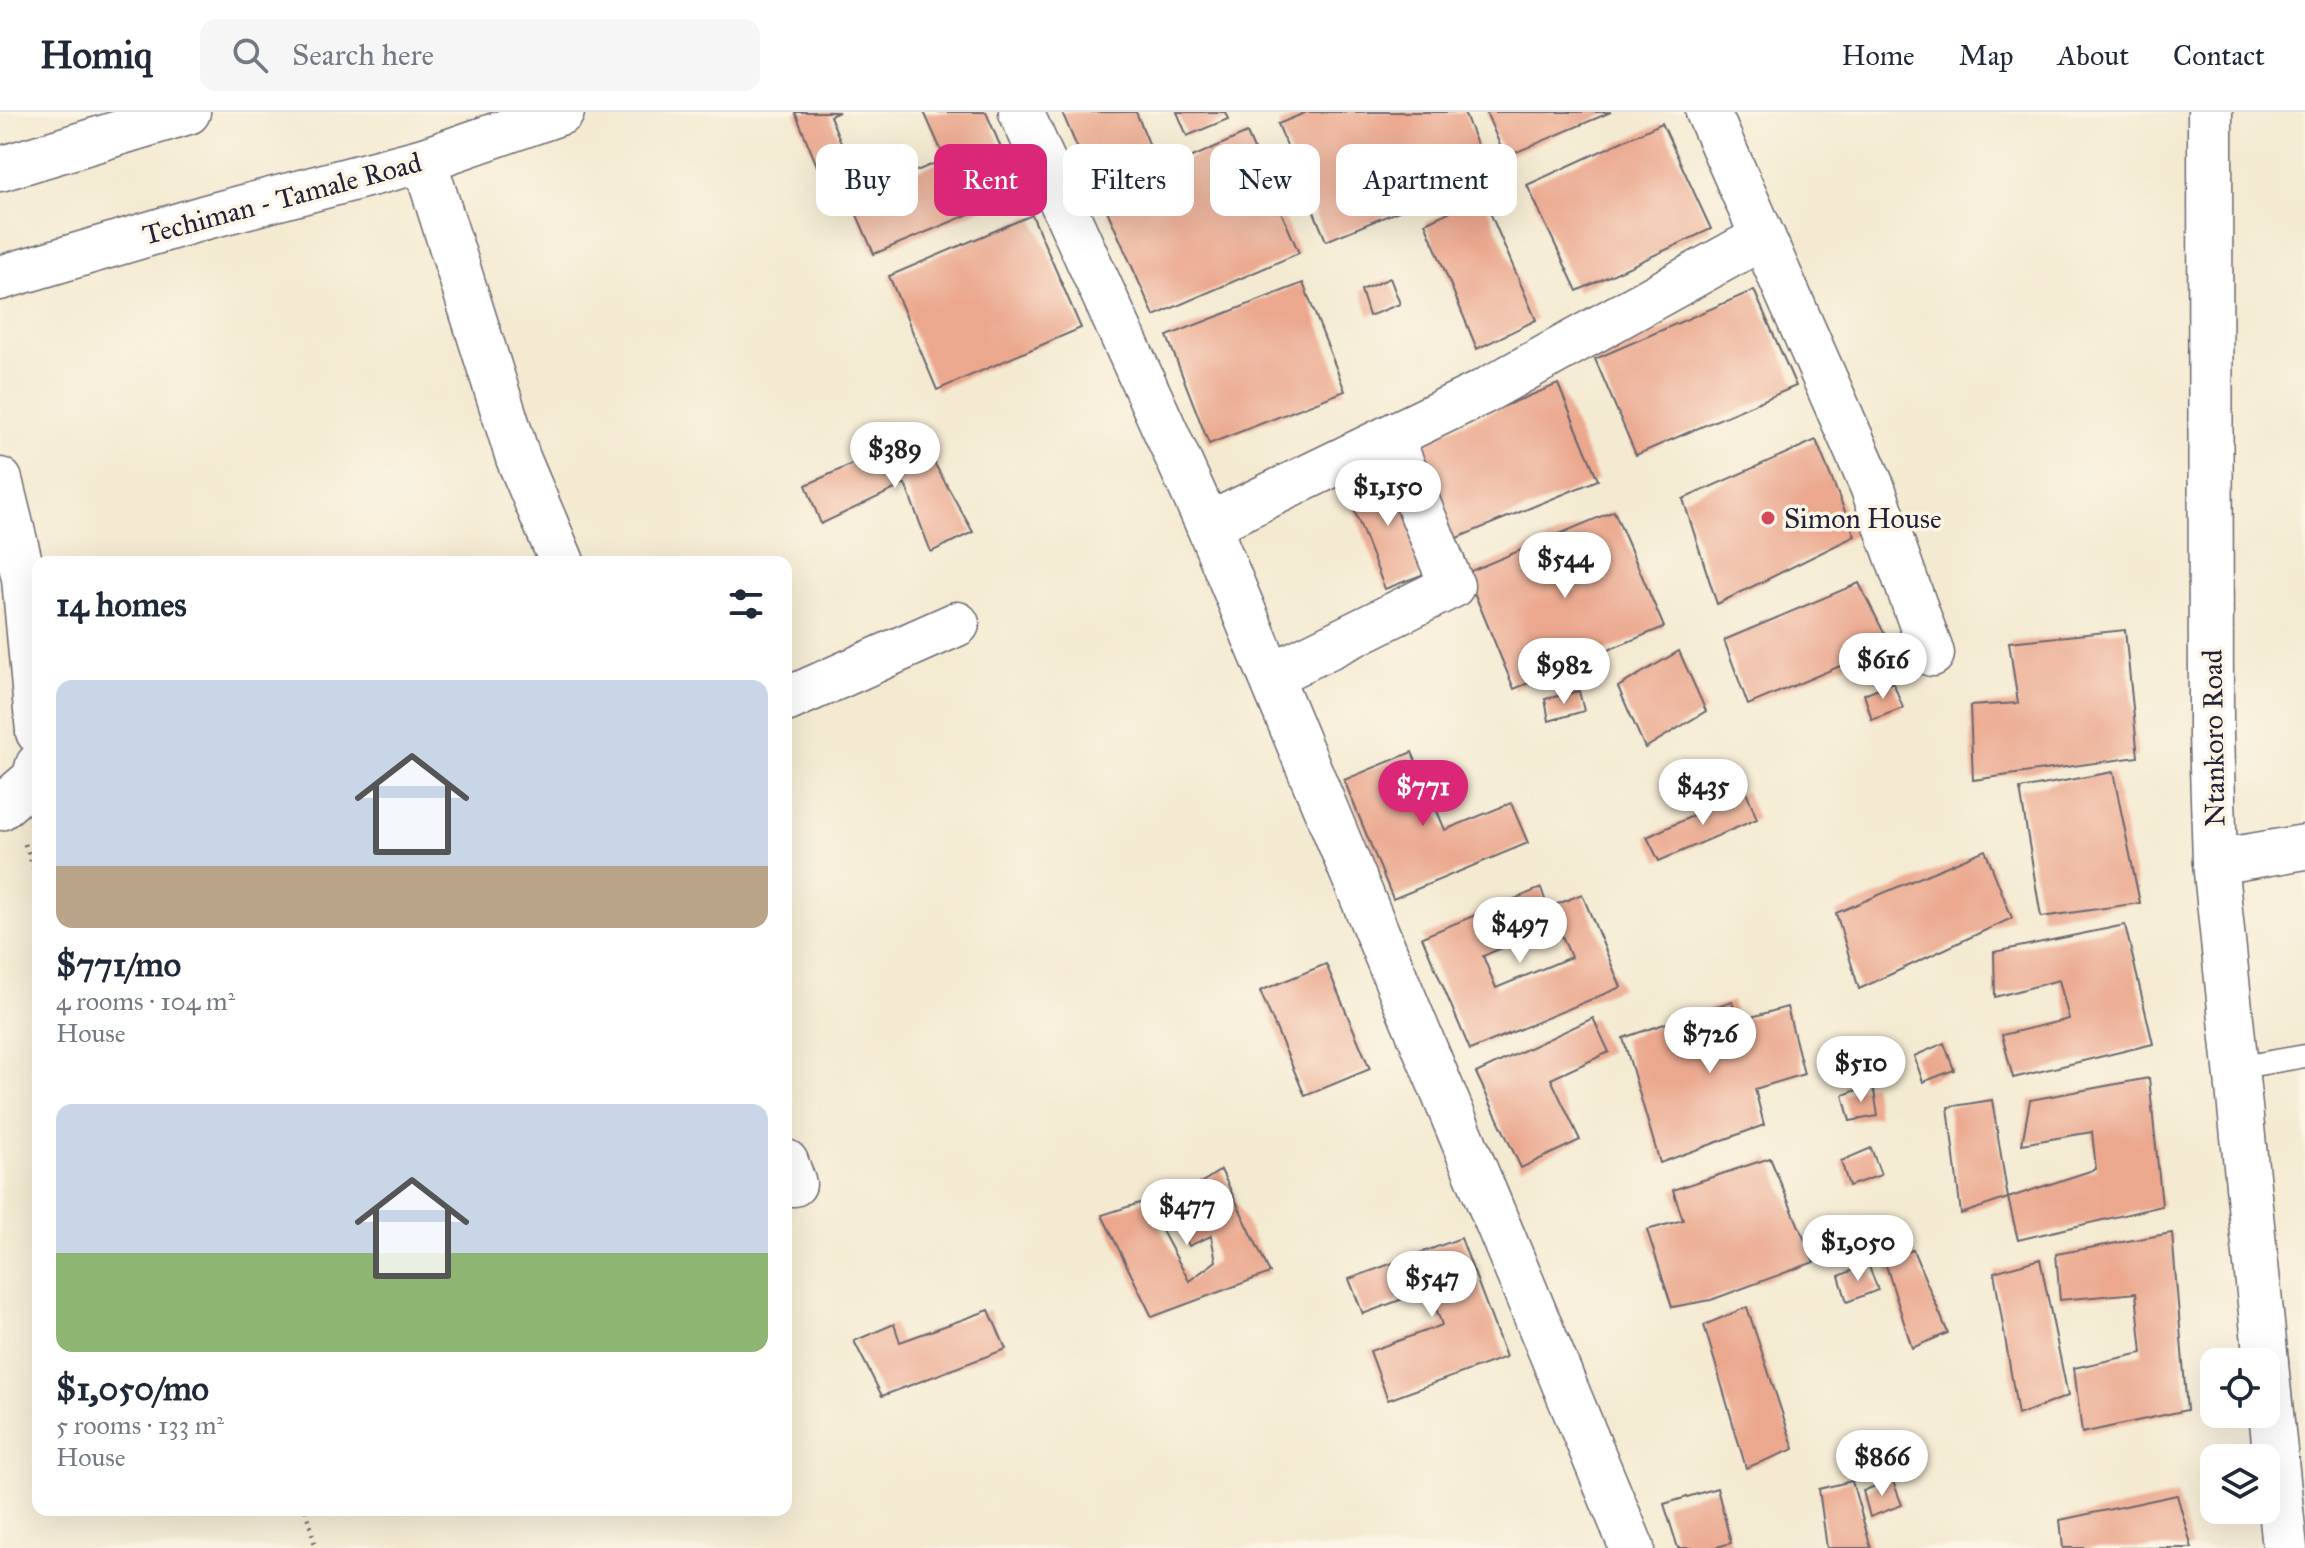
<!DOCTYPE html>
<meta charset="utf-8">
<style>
:root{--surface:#fff;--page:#f6f6f7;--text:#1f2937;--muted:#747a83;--line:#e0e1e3;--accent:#db2777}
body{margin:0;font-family:"IM FELL Great Primer",serif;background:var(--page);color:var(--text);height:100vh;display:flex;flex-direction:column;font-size:30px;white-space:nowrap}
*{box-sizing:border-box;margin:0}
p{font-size:26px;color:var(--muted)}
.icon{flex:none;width:44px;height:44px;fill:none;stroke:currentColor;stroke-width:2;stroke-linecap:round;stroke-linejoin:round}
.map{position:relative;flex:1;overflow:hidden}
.drawer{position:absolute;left:32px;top:444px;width:760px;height:960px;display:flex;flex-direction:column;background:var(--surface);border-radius:16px;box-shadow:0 8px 32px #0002}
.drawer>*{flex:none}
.banner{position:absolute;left:816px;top:32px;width:760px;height:72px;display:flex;gap:16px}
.fabs{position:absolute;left:2200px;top:1236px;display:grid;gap:16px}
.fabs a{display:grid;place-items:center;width:80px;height:80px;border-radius:16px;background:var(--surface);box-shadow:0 8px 32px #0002;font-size:40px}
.price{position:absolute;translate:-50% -68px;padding:0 18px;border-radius:28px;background:#fff;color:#222;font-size:26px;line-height:52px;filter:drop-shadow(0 2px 4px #0008)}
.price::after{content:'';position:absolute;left:50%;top:48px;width:24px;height:18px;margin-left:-12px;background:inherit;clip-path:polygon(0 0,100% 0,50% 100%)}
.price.active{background:var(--accent);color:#fff}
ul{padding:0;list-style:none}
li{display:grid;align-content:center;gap:16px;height:424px;padding:0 24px}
li span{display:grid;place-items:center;height:248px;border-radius:16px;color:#555}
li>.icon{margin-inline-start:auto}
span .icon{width:144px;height:144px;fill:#fffc;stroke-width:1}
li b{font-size:34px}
h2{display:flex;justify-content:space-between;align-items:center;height:96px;padding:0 24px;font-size:34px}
.pill{padding:0 28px;border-radius:16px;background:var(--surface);box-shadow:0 8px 32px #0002;font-size:28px;line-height:72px}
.pill.active{background:var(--accent);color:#fff}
header{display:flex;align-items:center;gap:48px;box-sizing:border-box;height:112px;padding:0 40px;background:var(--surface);border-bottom:2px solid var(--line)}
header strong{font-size:38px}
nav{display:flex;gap:44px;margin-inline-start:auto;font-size:28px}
.search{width:560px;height:72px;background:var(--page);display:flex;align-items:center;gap:20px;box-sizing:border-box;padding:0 28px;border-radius:16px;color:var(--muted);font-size:30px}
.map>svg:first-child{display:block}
.building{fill:#eba88f;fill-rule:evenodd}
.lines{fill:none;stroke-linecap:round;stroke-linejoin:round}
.service-casing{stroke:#6c6870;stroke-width:25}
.minor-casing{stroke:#6c6870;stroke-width:47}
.secondary-casing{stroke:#6c6870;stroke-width:47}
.trunk-casing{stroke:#6c6870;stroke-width:47}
.path{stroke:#6c6870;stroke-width:5;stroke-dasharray:2 6;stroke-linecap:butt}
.service{stroke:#fff;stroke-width:22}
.minor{stroke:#fff;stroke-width:44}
.secondary{stroke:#fff;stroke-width:44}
.trunk{stroke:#fff;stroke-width:44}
.poi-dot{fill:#d1495b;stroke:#fcf5e5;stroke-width:3}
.labels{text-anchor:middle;stroke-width:7;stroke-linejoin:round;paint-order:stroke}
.street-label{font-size:28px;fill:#22223b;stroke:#fcf5e5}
.poi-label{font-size:28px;fill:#22223b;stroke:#fcf5e5;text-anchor:start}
</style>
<header>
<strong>Homiq</strong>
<div class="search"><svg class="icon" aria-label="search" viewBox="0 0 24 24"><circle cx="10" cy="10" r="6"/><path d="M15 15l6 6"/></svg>Search here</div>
<nav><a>Home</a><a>Map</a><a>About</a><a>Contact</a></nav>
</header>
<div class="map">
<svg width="2305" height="1436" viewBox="0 0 2305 1436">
<rect width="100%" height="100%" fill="#fcf5e5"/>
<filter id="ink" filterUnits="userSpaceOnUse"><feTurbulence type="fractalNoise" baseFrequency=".0125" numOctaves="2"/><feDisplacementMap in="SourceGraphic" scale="16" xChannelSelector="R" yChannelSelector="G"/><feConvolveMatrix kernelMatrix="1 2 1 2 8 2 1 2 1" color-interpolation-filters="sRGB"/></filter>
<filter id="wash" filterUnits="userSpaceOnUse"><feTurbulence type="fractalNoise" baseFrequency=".006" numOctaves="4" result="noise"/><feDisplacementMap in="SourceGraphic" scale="32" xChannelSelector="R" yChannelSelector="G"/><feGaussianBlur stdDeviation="1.8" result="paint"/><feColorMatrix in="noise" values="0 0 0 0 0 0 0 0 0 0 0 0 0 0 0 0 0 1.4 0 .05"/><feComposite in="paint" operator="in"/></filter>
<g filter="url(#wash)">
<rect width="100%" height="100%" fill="#f4ead2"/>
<g id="blocks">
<g class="building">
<polygon points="795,0 839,0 830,4 855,65 826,76"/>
<polygon points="924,0 986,0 1020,81 874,142 850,87 945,47"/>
<polygon points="1062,0 1136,0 1155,46 1093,73"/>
<polygon points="1177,0 1225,0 1228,7 1187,24"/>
<polygon points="1307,0 1464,0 1489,62 1326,129 1278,12"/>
<polygon points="1486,0 1611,0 1505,45"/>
<polygon points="1662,11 1711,117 1577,179 1527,73"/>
<polygon points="1247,21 1299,141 1154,204 1101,85"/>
<polygon points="1483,84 1536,208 1477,237 1425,111"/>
<polygon points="1032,103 1081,216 937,278 889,164"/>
<polygon points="1390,166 1400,192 1369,204 1361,178"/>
<polygon points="1303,171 1345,279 1209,332 1167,224"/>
<polygon points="1754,178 1796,274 1636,343 1595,247"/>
<polygon points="1558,272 1598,368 1452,428 1413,332"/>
<polygon points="918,322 973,420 931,440 905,372 821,412 806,373"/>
<polygon points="1816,328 1855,424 1717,492 1683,387"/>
<polygon points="1391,354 1432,459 1385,477 1344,372"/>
<polygon points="1614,399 1664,515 1514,577 1466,461"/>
<polygon points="1859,471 1890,533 1748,593 1724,528"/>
<polygon points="2125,518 2138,645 1973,668 1970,594 2018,591 2009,530"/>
<polygon points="1679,539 1706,599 1645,636 1618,575"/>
<polygon points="1893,570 1903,596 1872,608 1864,582"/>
<polygon points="1579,579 1584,599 1549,609 1545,587"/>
<polygon points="1412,640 1445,718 1511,691 1528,731 1393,787 1344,668"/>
<polygon points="2113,660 2140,791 2041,805 2020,677"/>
<polygon points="1746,679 1757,707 1659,749 1647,725"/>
<polygon points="1985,738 2012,806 1859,877 1836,801"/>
<path d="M1541,776l7,20 34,-14 39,93 -151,63 -48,-113zM1557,812l14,33 -75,31 -13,-32z"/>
<polygon points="2125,813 2153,932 2013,966 2002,923 2069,907 2059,868 1995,885 1994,840"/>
<polygon points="1326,852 1370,957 1305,984 1260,879"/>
<polygon points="1732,889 1737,909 1787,895 1804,962 1755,977 1764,1013 1660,1051 1623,926"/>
<polygon points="1593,906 1609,940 1551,967 1580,1028 1521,1056 1476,961"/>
<polygon points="1944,931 1954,958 1923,970 1914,944"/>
<polygon points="2149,966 2162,1094 2018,1128 2008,1086 2096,1057 2092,1020 2022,1032 2030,988"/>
<polygon points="1873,972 1878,1004 1850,1009 1843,983"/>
<polygon points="1992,988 2008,1086 1961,1102 1948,995"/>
<polygon points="1871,1036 1881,1063 1849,1074 1841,1049"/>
<polygon points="1770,1046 1814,1150 1711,1188 1672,1195 1647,1118 1683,1108 1673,1078"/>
<polygon points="1221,1058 1270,1161 1152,1205 1102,1103 1146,1089 1189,1169 1216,1149 1211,1124 1189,1134 1170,1091"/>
<polygon points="2172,1121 2187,1298 2082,1321 2074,1256 2142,1241 2136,1181 2060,1188 2056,1142"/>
<polygon points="1461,1126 1506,1245 1388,1288 1370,1239 1442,1213 1429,1177 1363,1202 1349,1167"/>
<polygon points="1913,1138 1948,1221 1912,1236 1884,1147"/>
<polygon points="2040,1147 2068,1284 2018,1303 1994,1160"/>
<polygon points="1868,1152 1878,1178 1847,1190 1839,1164"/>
<polygon points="1747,1195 1794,1337 1746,1356 1704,1213"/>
<polygon points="989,1198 1006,1237 882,1284 854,1229 894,1212 900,1230"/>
<polygon points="1892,1367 1902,1393 1870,1405 1863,1379"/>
<polygon points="1852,1369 1871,1436 1827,1436 1819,1377"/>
<polygon points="1717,1376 1731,1431 1713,1436 1678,1436 1664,1392"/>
<polygon points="2177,1383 2192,1436 2063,1436 2060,1408"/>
</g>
</g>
</g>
<g filter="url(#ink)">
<use href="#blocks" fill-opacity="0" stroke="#6c6870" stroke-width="2"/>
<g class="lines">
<defs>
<polyline id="service" points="2236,956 2305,944"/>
<g id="minor">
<polyline points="1021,0 1208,413 1632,1436"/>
<polyline points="1708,0 1872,374 1932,542"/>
<polyline points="424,48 518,346 562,450"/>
<polyline points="0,368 24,466 38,620"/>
<polyline points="1208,413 1483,280 1763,125"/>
<polyline points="1272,563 1452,474 1391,325"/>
<polyline points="786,588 957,512"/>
<polyline points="0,696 34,667 38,653"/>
<polyline points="2215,750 2305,735"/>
<polyline points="786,1050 794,1072"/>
</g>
<g id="secondary">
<polyline points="2210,0 2211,623 2215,750 2266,1250"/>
<polyline points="2266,1252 2285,1436"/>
</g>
<g id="trunk">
<polyline points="0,57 188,0"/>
<polyline points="0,166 206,105 424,48 562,0"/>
</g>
</defs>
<use href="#service" class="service-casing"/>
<use href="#minor" class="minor-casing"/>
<use href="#secondary" class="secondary-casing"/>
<use href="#trunk" class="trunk-casing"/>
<g class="path">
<polyline points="25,732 38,767"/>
<polyline points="306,1398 316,1436"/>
</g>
<use href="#service" class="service"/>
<use href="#minor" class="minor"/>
<use href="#secondary" class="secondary"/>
<use href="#trunk" class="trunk"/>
</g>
</g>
<circle class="poi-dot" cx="1768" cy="406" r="8"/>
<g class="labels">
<g class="street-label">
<text transform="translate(282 86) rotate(-15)" y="10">Techiman - Tamale Road</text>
<text transform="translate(2213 626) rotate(-91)" y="10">Ntankoro Road</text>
</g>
<g class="poi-label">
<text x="1784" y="416">Simon House</text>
</g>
</g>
</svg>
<div class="fabs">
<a><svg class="icon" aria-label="locate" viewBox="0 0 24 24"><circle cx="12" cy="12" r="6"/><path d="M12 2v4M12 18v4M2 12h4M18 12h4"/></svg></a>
<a><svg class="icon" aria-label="layers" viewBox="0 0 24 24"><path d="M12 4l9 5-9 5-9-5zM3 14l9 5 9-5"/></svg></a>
</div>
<b class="price" style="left:895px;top:378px">$389</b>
<b class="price" style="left:1388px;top:416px">$1,150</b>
<b class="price" style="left:1565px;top:488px">$544</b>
<b class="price" style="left:1883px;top:589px">$616</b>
<b class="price" style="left:1564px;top:594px">$982</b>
<b class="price" style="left:1703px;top:715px">$435</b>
<b class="price active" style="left:1423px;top:716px">$771</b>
<b class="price" style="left:1520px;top:853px">$497</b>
<b class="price" style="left:1710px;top:963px">$726</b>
<b class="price" style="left:1861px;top:992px">$510</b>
<b class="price" style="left:1187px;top:1135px">$477</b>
<b class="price" style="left:1858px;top:1171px">$1,050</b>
<b class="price" style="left:1432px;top:1207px">$547</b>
<b class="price" style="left:1882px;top:1386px">$866</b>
<div class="banner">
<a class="pill">Buy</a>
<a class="pill active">Rent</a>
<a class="pill">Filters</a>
<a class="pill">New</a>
<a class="pill">Apartment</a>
</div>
<section class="drawer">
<h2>14 homes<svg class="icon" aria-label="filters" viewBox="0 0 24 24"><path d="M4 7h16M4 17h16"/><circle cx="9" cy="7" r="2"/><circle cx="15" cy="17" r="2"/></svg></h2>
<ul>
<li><span style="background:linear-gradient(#c9d6e8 75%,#b9a48a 0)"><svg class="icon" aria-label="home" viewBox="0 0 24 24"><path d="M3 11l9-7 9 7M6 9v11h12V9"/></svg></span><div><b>$771/mo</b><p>4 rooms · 104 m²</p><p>House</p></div></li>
<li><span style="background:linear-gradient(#c9d6e8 60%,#8fb573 0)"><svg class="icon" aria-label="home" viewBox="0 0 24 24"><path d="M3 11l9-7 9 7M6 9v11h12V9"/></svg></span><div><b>$1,050/mo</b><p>5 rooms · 133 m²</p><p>House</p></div></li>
</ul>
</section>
</div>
